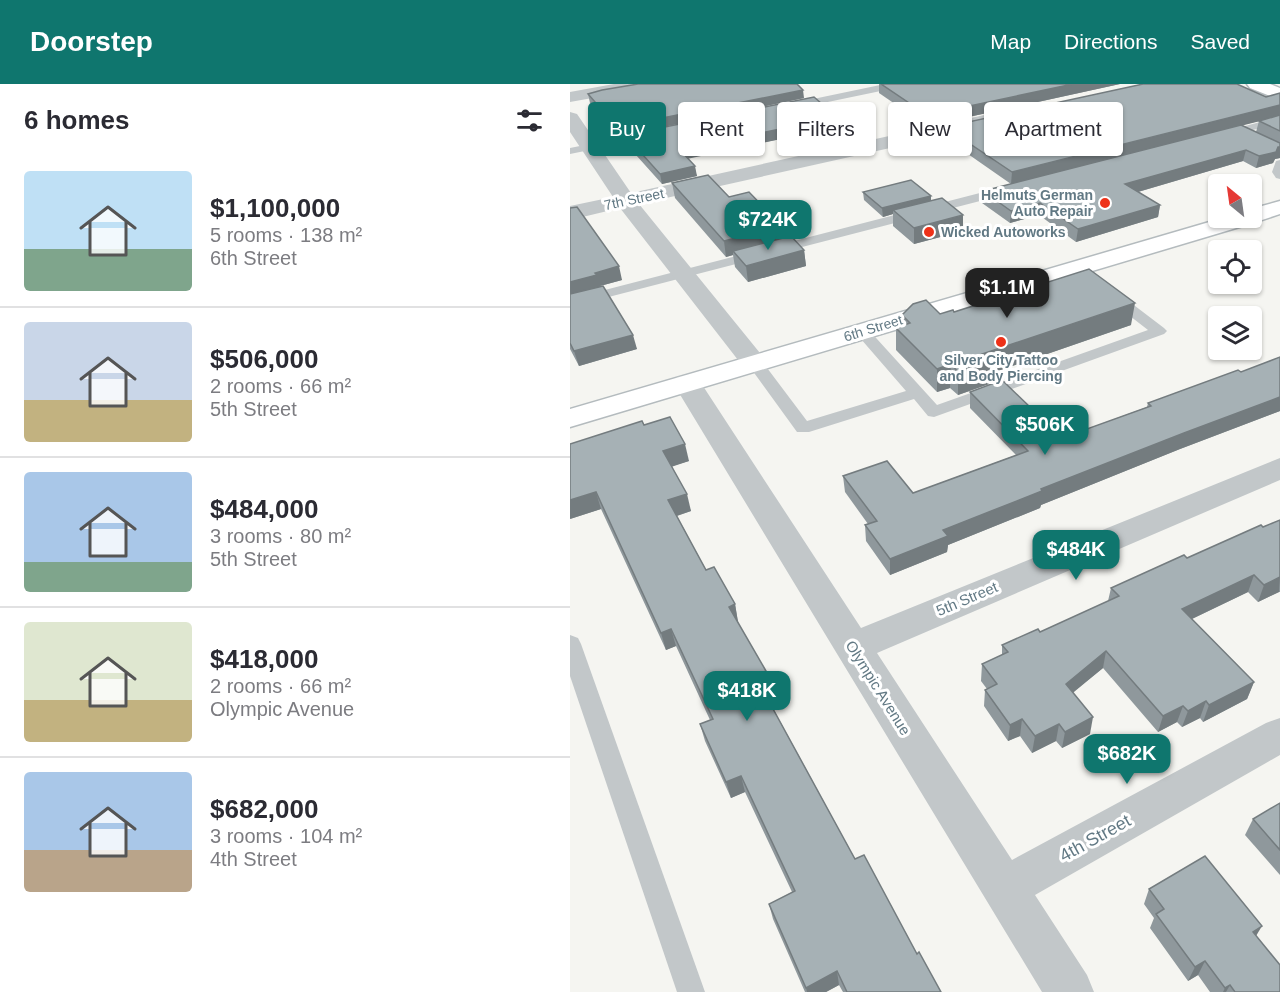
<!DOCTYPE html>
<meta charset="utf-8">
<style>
:root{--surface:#fff;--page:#f2f2f3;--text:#2b2b33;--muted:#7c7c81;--line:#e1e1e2;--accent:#0f766e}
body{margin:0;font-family:Helvetica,sans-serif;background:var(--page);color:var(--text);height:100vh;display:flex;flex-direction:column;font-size:22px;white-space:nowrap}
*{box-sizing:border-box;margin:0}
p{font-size:20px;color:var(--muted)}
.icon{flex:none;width:33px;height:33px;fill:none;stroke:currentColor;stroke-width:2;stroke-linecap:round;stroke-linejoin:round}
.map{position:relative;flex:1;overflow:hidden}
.details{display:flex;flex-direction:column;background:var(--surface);width:570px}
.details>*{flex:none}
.guide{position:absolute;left:18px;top:18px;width:570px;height:54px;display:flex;gap:12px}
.needle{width:39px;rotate:331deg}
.controls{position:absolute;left:638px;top:90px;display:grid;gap:12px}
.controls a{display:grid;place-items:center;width:54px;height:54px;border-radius:6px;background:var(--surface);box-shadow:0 2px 4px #0004;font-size:30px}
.price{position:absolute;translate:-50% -51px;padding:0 14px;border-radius:12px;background:var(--accent);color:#fff;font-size:20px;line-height:39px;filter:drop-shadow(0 2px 3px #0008)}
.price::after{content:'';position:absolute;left:50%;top:36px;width:18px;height:14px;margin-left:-9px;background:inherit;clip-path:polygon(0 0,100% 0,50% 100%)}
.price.current{background:#222;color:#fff}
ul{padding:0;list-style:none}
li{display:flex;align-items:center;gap:18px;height:150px;padding:0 24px}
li+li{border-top:2px solid var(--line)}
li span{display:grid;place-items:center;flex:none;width:168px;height:120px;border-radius:6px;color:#555}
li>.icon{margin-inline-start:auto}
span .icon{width:72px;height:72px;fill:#fffc;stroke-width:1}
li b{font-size:26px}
h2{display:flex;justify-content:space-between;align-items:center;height:72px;padding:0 24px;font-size:26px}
.chip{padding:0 21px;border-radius:6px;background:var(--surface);box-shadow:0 2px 4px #0004;font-size:21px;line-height:54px}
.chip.current{background:var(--accent);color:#fff}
header{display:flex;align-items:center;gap:36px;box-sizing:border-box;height:84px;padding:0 30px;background:var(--accent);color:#fff}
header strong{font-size:28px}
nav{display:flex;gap:33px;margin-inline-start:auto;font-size:21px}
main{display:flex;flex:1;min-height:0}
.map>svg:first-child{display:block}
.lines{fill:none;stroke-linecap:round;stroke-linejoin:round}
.secondary-casing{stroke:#b4bbbe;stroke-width:3}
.lane{fill:#c2c7c9;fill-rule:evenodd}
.street{fill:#c2c7c9;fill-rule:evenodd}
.secondary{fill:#fff;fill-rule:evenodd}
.wall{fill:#8f989c;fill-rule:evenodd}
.shaded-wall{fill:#747c7f}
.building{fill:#a6b1b5;stroke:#747c7f;stroke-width:1.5}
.poi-dot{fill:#ee3118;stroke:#fff;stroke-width:2}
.labels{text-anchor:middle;stroke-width:6;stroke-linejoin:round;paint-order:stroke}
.far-poi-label{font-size:14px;font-weight:bold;fill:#627984;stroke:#fff;text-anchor:end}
.far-street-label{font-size:14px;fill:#627984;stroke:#fff}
.street-label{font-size:15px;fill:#627984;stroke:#fff}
.near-street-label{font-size:18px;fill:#627984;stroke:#fff}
</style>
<header>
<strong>Doorstep</strong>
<nav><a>Map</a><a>Directions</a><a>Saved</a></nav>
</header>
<main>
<section class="details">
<h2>6 homes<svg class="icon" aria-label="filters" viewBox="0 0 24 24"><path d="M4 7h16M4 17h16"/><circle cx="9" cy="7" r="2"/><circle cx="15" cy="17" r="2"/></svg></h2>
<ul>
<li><span style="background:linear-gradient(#bfe0f5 65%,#7fa58c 0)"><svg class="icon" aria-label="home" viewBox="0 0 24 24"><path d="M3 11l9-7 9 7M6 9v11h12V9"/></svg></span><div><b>$1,100,000</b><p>5 rooms · 138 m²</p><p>6th Street</p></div></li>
<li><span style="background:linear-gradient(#c9d6e8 65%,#c2b280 0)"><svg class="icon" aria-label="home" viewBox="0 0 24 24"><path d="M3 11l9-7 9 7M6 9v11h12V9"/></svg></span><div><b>$506,000</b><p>2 rooms · 66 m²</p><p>5th Street</p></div></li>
<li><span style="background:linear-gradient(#a9c7e8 75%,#7fa58c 0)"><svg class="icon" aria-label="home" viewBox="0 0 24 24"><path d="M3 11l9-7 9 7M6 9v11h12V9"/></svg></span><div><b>$484,000</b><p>3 rooms · 80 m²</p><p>5th Street</p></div></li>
<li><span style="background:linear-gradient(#dfe7d0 65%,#c2b280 0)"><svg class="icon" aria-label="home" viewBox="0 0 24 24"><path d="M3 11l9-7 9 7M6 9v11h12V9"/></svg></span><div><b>$418,000</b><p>2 rooms · 66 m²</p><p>Olympic Avenue</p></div></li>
<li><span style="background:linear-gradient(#a9c7e8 65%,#b9a48a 0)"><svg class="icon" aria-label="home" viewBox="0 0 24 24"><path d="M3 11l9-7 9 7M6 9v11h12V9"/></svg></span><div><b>$682,000</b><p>3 rooms · 104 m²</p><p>4th Street</p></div></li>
</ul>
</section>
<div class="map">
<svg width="710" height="908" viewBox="0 0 710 908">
<rect width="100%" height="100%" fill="#f5f5f1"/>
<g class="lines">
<defs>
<g id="secondary">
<polygon points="677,0 700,0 710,4 710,16 680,4"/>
<polygon points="710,117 710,130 683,139 0,343 0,325 653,134 681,134 681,125"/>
</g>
</defs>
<use href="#secondary" class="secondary-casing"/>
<g class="lane">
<polygon points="315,0 335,0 330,3 224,25 219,22 224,19"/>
<polygon points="710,33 710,39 652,54 646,51 648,49"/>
<polygon points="80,48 86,51 84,53 0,70 0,64"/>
<polygon points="710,76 710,95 706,94 702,88 706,77"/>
<polygon points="437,102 441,103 443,106 441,109 0,223 0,215"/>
<polygon points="543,208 548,209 594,244 597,247 594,250 364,333 358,332 344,315 239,348 227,348 177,279 185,274 191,276 237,337 336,307 284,247 292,242 297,244 367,321 578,246 538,215 536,212"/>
<polygon points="0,551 8,554 11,560 135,908 107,908 0,592"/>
</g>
<g class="street">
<polygon points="44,0 82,0 79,4 73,5 0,18 0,8"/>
<polygon points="0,28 7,30 61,109 419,30 426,32 428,36 426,40 419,42 69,120 198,279 195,285 185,287 175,285 50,124 0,136 0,122 43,113 0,48"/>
<polygon points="117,291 127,293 131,299 291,544 710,374 710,396 307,569 442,776 696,639 710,634 710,671 465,811 517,891 524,908 472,908 103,299 107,293"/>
</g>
<use href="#secondary" class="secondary"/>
</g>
<g class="wall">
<polygon points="309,0 550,0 357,42 309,9"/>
<path d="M710,9v65l-5,1 -2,4 -17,5 -13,-7 -105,31 22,13 -2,12 -82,25 -37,-27 -29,8 -28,-20 1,-12 28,-7 -66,-46v-11l321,-30zM689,37l-3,11 14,7 -28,-14z"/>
<polygon points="18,10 234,14 49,52 20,19"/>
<polygon points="267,33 268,43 118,74 127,92 92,100 57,61 55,51"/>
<polygon points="102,99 159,113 213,154 234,166 236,182 178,198 165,183 163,171 156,173 105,114"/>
<polygon points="293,108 361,112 361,117 393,147 344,160 323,142 323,130 313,133 294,116"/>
<polygon points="0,124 52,196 30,202 67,265 9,282 0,265"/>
<polygon points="384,228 561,241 419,290 419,300 388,311 380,304 367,308 326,266 326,244 332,242 332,231 370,230"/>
<polygon points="710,273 710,327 610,365 471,421 470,424 378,461 377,468 320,491 296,457 295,441 298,440 275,408 273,392 343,409 446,371 400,324 400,308 490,352 506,349 577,323 578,319 671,288"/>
<polygon points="74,341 119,377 102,382 121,427 107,432 136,486 165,520 168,538 167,538 196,587 199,604 193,606 285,775 371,908 273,908 269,901 256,908 235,908 203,835 199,820 222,808 175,708 161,714 135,657 130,640 140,636 106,562 96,566 31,425 0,435"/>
<polygon points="710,436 710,508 709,508 688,518 678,508 622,535 684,598 677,615 633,638 630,634 612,643 607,638 588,648 533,584 503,608 520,650 492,664 486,657 462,669 450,652 438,657 414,622 415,606 417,605 411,597 412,580 432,571 432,561 470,548 538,517 541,504 617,474"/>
<polygon points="710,719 710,791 675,751 683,735"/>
<polygon points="579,805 686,852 710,908 640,908 628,891 618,897 580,844 584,834 574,820"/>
</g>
<g class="shaded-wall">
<polygon points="503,0 550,0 357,42 357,31"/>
<polygon points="233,6 234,14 49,52 47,43"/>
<polygon points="710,21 710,32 441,100 442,88"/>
<polygon points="267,33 268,43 112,76 110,66"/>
<polygon points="708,63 710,63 710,74 705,75 703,79 686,84 689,72"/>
<polygon points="676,66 673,77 554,112 555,100"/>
<polygon points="125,82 127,92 92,100 90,90"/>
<polygon points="361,112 361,120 323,126 323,130 313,133 312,124"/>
<polygon points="470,119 469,131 440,139 441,127"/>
<polygon points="590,121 588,133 506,158 508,145"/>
<polygon points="393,131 393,147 344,160 344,144"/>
<polygon points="212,142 214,158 163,167 163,171 156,173 154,157"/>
<polygon points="234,166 236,182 178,198 176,182"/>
<polygon points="49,182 52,196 30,202 31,205 0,213 0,198 25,189"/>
<polygon points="565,219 561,241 419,290 419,300 388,311 388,288 412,270"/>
<polygon points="63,251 67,265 9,282 4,267"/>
<polygon points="381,280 380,304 367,308 367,285"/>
<polygon points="710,313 710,327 610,365 471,421 470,424 378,461 377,468 320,491 320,475 373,446 471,405 614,349"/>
<polygon points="115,360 119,377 98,384 93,367"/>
<polygon points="26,408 31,425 0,435 0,416"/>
<polygon points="117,410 121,427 103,433 98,416"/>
<polygon points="684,491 678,508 607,542 612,525"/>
<polygon points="710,493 709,508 688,518 694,501"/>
<polygon points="165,520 168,538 163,540 159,523"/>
<polygon points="101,545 106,562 96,566 91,549"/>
<polygon points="536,567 533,584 493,617 496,600"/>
<polygon points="196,587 199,604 189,608 185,592"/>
<polygon points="684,598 677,615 633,638 639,621"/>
<polygon points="636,617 630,634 612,643 618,627"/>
<polygon points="613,622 607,638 588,648 593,632"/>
<polygon points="523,633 520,650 492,664 495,648"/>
<polygon points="452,635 450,652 438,657 440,641"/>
<polygon points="489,640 486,657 462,669 465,652"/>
<polygon points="171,692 175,708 161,714 156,698"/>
<polygon points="692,842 683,857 683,848"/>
<polygon points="635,877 628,891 618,897 625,883"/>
<polygon points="267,887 269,901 256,908 237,908 236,904"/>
<polygon points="660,901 656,908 653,908 655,904"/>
</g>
<g class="building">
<polygon points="68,0 227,0 233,6 47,43 18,10 32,6"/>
<polygon points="311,0 503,0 357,31"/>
<polygon points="573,0 667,0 696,13 710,9 710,21 442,88 375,43"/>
<polygon points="244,13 267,33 110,66 125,82 90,90 55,51"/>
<polygon points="710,31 710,47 689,37"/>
<polygon points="671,41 710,59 710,63 708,63 706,68 689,72 676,66 555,100 590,121 508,145 470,119 441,127 413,107"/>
<polygon points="138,91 159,113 179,108 212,142 154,157 102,99"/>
<polygon points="341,96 361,112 312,124 293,108"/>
<polygon points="372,114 393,131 344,144 323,126"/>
<polygon points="7,123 49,182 25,189 27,191 0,198 0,124"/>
<polygon points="221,152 234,166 176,182 163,167"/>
<polygon points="519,185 565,219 412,270 420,277 388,288 381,280 367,285 326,244 340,239 332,231 343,220 356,216 370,230 383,226 384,228"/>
<polygon points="33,202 63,251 4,267 0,259 0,210"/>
<polygon points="710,273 710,313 614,349 471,405 472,407 373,446 378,452 320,475 295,441 307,437 273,392 317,377 343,409 458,367 400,308 432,296 490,352 504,347 506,349 581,322 578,319 668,286 671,288"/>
<polygon points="100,333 115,360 93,367 117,410 98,416 136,486 144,483 165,520 159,523 196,587 185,592 285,775 294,771 347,870 349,868 371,908 277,908 267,887 236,904 199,820 225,807 171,692 156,698 130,640 143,635 101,545 91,549 26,408 0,416 0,360 72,337 74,341"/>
<polygon points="710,436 710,493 694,501 684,491 612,525 684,598 639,621 636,617 618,627 613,622 593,632 536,567 496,600 523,633 495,648 489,640 465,652 452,635 440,641 415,606 427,600 412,580 438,568 432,561 468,545 470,548 549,512 541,504 614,471 617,474 691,441 693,443"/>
<polygon points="710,719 710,766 683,735"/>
<polygon points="635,772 692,842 683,848 710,881 710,908 665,908 660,901 655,904 635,877 625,883 586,830 594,825 579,805"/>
</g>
<g class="poi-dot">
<circle cx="535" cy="119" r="6"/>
<circle cx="359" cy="148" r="6"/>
<circle cx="431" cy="258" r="6"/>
</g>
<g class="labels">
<g class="far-poi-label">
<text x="523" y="116">Helmuts German<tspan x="523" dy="16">Auto Repair</tspan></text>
<text x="371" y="153" text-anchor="start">Wicked Autoworks</text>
<text x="431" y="281" text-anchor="middle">Silver City Tattoo<tspan x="431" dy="16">and Body Piercing</tspan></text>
</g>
<g class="far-street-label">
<text transform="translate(64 115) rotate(-12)" y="5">7th Street</text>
<text transform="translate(303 244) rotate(-17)" y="5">6th Street</text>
</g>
<g class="street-label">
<text transform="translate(397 515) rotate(-23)" y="5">5th Street</text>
<text transform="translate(308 604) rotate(58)" y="5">Olympic Avenue</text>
</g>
<g class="near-street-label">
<text transform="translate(525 754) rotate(-29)" y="6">4th Street</text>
</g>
</g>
</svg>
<div class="controls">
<a><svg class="needle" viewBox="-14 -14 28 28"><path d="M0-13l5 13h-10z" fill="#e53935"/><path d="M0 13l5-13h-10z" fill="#7c7c81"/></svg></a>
<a><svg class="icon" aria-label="locate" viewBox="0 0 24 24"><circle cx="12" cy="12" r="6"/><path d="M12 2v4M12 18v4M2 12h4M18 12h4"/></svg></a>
<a><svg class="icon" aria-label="layers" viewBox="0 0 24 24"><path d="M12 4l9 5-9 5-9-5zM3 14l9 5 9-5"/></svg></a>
</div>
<b class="price" style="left:198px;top:167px">$724K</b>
<b class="price current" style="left:437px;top:235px">$1.1M</b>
<b class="price" style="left:475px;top:372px">$506K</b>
<b class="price" style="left:506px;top:497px">$484K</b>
<b class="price" style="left:177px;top:638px">$418K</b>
<b class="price" style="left:557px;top:701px">$682K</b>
<div class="guide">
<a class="chip current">Buy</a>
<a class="chip">Rent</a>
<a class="chip">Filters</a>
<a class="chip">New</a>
<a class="chip">Apartment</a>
</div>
</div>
</main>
